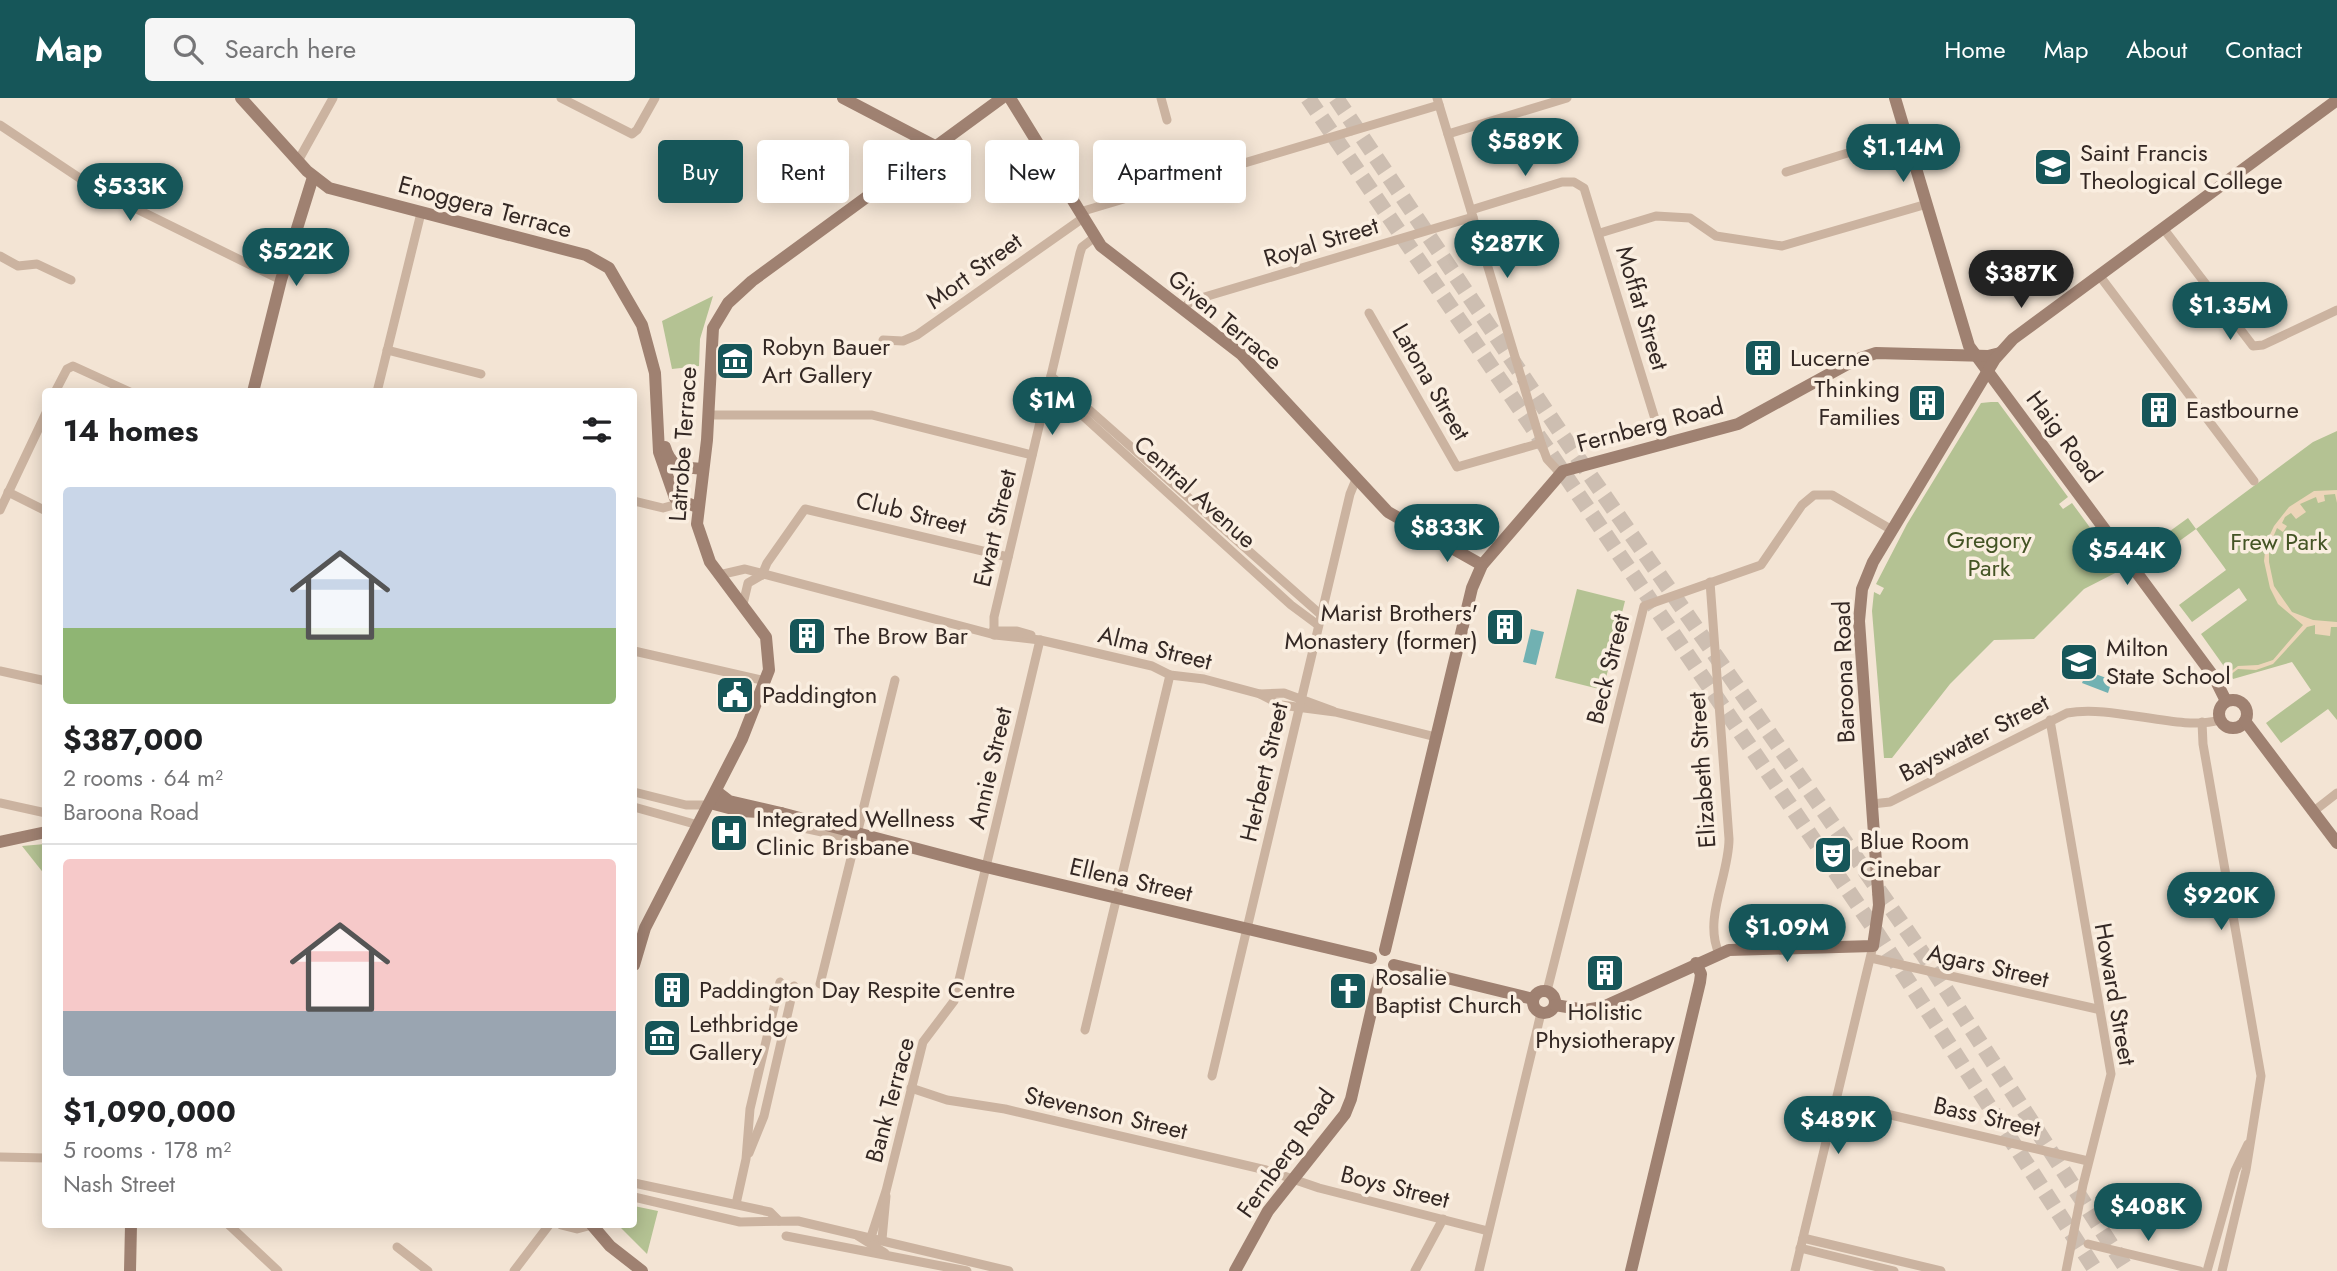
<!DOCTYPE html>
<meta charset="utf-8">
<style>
:root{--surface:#fff;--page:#f6f6f6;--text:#202124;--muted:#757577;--line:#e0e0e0;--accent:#165659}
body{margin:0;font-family:Jost,sans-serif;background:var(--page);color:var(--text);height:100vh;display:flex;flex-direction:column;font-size:26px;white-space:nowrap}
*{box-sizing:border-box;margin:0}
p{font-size:23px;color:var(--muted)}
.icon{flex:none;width:38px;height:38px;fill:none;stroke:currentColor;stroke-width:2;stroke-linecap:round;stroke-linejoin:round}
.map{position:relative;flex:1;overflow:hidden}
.side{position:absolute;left:42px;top:290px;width:595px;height:840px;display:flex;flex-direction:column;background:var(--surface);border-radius:7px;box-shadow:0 4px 18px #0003}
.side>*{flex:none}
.top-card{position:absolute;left:658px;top:42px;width:665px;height:63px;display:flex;gap:14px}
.price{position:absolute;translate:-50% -60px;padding:0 16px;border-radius:24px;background:var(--accent);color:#fff;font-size:23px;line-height:46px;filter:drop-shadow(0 2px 4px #0008)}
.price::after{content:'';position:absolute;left:50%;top:42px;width:21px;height:16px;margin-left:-10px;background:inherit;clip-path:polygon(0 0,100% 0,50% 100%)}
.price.active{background:#222;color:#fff}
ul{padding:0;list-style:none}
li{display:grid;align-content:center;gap:14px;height:371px;padding:0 21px}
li+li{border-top:2px solid var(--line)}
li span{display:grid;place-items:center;height:217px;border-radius:7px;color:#555}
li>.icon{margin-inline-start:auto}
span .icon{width:126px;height:126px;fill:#fffc;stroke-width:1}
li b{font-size:30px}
h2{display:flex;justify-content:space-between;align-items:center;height:84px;padding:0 21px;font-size:30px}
.tag{padding:0 24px;border-radius:7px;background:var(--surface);box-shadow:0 4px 18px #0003;font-size:24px;line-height:63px}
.tag.active{background:var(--accent);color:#fff}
header{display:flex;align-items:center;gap:42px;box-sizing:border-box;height:98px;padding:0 35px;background:var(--accent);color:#fff}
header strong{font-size:33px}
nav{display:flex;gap:38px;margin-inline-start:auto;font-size:24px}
.search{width:490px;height:63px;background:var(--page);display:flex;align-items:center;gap:18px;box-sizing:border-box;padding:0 24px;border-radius:7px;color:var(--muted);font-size:26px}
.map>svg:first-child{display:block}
.green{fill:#b4c293}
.plaza{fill:#edd5b9}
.water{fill:#71b1b2}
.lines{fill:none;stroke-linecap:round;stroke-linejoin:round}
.highway-tunnel{stroke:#cdbeb1;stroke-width:16;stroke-dasharray:16 8;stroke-linecap:butt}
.street{stroke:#cbb3a0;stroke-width:9}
.secondary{stroke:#9f8171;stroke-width:12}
.labels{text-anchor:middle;stroke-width:7;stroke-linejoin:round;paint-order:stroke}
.poi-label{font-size:24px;fill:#342824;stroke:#faeee0;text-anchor:start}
.street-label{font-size:24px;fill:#342824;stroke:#faeee0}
.park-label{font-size:24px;fill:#445425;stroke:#faeee0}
</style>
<header>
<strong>Map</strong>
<div class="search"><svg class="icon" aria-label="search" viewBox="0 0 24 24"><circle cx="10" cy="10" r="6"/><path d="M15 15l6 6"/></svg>Search here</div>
<nav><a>Home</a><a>Map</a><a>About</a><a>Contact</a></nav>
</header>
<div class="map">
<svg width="2337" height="1173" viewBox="0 0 2337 1173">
<rect width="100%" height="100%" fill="#f3e4d4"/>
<g class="green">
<polygon points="713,198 700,241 699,268 672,271 662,223"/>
<polygon points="1991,304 1998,304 2068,399 2059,406 2063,411 2072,405 2121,472 2084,491 2034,541 1994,542 1950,586 1892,660 1884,660 1872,513 1874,494 1880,497 1884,490 1876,486 1907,426 1981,305"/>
<polygon points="2337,333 2337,622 2328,611 2281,645 2266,625 2311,592 2292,564 2233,581 2201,536 2247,502 2239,490 2192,524 2179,507 2226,472 2224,469 2196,431 2149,465 2141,454 2188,420 2196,431 2313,344"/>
<polygon points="1577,491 1625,503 1603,592 1555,580"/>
<polygon points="45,746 46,746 45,777 22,748"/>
<polygon points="634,1108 658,1113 647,1156 618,1127 634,1127"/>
</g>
<polygon class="plaza" points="2337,392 2337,405 2335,396 2324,397 2325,403 2318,405 2316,399 2300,406 2306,414 2296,421 2291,415 2285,419 2282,425 2287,428 2283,434 2277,430 2274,437 2271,445 2277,446 2276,453 2269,452 2269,464 2274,488 2292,514 2313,522 2337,524 2337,529 2331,529 2330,538 2315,536 2315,527 2307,529 2273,566 2256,572 2238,571 2230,577 2229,575 2238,568 2258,567 2273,562 2303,527 2278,506 2270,490 2264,463 2266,445 2274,428 2289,409 2314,393"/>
<g class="water">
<polygon points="1531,531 1544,534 1536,567 1523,564"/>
<polygon points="2087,573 2112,582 2108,595 2082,585"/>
</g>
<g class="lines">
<g class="highway-tunnel">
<polyline points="1308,0 1875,832 2096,1173"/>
<polyline points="1336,0 1569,347 1923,856 2128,1173"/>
</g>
<g class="street">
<polyline points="561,0 632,36 637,32 655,0"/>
<polyline points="1161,0 1167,22"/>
<polyline points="1437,0 1541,345 1547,361 1560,375"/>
<polyline points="0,27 96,91 281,182"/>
<polyline points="1448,36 1567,0"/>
<polyline points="298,63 333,0"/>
<polyline points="1786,74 1906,37"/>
<polyline points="1471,112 1562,84 1574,84 1584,90 1663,347"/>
<polyline points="1080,114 1439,7"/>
<polyline points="2163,130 2253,248 2263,247 2337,212"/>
<polyline points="1600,135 1656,118 1690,120 1716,138 1782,148 1927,106"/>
<polyline points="0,158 18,168 37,166 71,182"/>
<polyline points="2099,177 2254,383"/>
<polyline points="1184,210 1191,203 1473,119"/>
<polyline points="1369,215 1457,369 1541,345"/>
<polyline points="883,242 903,243 917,237 1083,120"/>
<polyline points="387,252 481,276"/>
<polyline points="1051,278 1320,516"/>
<polyline points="1049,287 1291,507 1318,527"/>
<polyline points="55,294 67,271 73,268 130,294"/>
<polyline points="377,294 421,115"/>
<polyline points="708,317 872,317 1032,357"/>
<polyline points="8,394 46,413"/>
<polyline points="634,403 663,410 681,405"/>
<polyline points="0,412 46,315"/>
<polyline points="719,477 745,471 995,537 1040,542 1152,568 1170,577 1204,581 1260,596 1281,607 1335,614 1436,639"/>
<polyline points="762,477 767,465 805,411 1008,459"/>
<path d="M1710,484l19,257c0,37 -26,80 -10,114"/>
<polyline points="743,506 748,485 762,477"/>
<polyline points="993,533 1017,533 1031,537"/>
<polyline points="994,537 994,519 1080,155 1082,149 1095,139"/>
<polyline points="634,553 766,583"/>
<polyline points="0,573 46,583"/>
<polyline points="1260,596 1284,595 1333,613"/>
<polyline points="2050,622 2111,976 2083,1087 2066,1173"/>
<polyline points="2202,624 2203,646 2261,978 2246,1072 2222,1173"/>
<polyline points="634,694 686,707 709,707"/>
<polyline points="0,705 46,715"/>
<path d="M1872,706l18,-2 177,-89c46,-9 114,19 152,7"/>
<polyline points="634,709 698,727"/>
<polyline points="2314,713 2337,695"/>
<polyline points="764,718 785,726 859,742"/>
<polyline points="1871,860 2097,911"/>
<polyline points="820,886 895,582"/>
<polyline points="1547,893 1644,508 1761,467 1802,407 1814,397 1832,397 1892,432"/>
<polyline points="1085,932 1170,577"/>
<polyline points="1212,978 1350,396 1357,379"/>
<polyline points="911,990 947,1002 1005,1011 1266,1072 1319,1090 1488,1133"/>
<polyline points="1835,1004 2088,1063"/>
<polyline points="749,1055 764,1018 794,888"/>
<polyline points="0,1059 46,1060"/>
<polyline points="634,1085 770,1114 779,1123"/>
<polyline points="634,1099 740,1124 798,1123 1009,1173"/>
<polyline points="736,1106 746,1061 750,1011 780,884"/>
<polyline points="229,1127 278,1173"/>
<polyline points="561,1127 577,1131 592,1127"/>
<polyline points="786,1138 967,1173"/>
<polyline points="858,1138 885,1155"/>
<polyline points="871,1139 886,1093 923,944 954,903 1040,542"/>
<polyline points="1803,1140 1941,1173"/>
<polyline points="882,1141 886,1098"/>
<polyline points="2088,1146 2200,1173"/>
<polyline points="397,1149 428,1173"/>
<polyline points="1800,1150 1894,1173"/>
<polyline points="514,1173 549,1127"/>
<polyline points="1415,1173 1443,1121"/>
<polyline points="1479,1173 1541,915"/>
<polyline points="1795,1173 1873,848"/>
<polyline points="2207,1173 2235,1073 2248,1046"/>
</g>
<g class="secondary">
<polyline points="241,0 307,73 329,90 586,157 609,170 642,227 655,275 659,354 675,400 697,409"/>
<polyline points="843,0 937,49"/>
<polyline points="1010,0 1101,148 1241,256 1388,414 1482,467"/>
<polyline points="1895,0 1969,248 2214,579 2226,603"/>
<polyline points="253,294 281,182 313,79"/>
<path d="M665,349c6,22 19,20 38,22"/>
<circle cx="2233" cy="616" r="14"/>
<polyline points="2245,623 2337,745"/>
<polyline points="710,705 740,713 781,715 729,703 716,693"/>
<polyline points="781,715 986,769 1371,860"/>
<polyline points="0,744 46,734"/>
<polyline points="1385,852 1472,490 1482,467 1563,373 1738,326 1855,262 1876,255 1988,258 2000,255"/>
<polyline points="634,867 645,830 742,641 769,572 766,539 710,464 697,426 707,342 713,230 728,205 752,183 1002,0"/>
<polyline points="1394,867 1533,901"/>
<circle cx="1544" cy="904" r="11"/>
<polyline points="1555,907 1585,912 1603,909 1729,852 1873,848 1879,807 1859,523 1862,491 1873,464 1995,261 2013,241 2337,2"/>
<polyline points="592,1127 610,1148 642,1173"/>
<polyline points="130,1173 131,1127"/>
<polyline points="1235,1173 1268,1113 1345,1016 1351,1001 1380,875"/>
<polyline points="1631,1173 1700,884 1701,876 1696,865"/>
</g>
</g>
<defs>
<symbol id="university-square" viewBox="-11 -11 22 22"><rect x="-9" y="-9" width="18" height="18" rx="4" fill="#165659" stroke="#faeee0"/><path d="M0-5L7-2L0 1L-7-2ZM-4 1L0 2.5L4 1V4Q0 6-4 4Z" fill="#fff"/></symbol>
<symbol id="building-square" viewBox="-11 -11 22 22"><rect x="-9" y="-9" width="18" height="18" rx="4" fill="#165659" stroke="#faeee0"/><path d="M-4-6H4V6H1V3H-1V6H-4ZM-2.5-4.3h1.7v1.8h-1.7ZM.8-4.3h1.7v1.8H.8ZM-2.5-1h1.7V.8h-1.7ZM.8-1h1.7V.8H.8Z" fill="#fff"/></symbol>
<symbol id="museum-square" viewBox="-11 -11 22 22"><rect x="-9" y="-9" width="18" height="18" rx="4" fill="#165659" stroke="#faeee0"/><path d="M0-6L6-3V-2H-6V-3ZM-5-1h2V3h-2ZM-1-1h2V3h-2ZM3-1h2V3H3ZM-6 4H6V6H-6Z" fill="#fff"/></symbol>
<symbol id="school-square" viewBox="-11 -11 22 22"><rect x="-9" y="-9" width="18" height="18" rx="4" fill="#165659" stroke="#faeee0"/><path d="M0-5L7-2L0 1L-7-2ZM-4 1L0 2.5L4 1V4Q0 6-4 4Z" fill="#fff"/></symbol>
<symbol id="civic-square" viewBox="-11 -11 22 22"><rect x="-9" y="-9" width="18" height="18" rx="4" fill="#165659" stroke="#faeee0"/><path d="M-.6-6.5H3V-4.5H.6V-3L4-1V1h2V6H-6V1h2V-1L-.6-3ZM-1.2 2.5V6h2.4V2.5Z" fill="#fff"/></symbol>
<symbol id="hospital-square" viewBox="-11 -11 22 22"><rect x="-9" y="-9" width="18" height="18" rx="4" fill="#165659" stroke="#faeee0"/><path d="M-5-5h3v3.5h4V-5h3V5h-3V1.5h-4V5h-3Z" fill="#fff"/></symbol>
<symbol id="theatre-square" viewBox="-11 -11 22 22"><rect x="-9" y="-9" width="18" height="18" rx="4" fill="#165659" stroke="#faeee0"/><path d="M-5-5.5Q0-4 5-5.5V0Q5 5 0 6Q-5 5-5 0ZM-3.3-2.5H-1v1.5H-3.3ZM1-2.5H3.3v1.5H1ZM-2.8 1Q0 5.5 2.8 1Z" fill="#fff"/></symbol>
<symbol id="church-square" viewBox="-11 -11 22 22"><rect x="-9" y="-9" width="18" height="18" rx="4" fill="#165659" stroke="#faeee0"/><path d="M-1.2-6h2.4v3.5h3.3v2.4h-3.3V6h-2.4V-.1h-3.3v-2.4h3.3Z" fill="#fff"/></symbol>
</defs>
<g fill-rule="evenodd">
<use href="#university-square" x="2031" y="47" width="44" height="44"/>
<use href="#building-square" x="1741" y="238" width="44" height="44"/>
<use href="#museum-square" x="713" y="241" width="44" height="44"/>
<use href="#building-square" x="1905" y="283" width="44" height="44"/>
<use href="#building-square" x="2137" y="290" width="44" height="44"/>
<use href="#building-square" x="1483" y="507" width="44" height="44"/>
<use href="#building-square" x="785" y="516" width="44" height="44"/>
<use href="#school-square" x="2057" y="542" width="44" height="44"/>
<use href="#civic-square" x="713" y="575" width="44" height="44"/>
<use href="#hospital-square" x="707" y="713" width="44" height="44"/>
<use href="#theatre-square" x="1811" y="735" width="44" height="44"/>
<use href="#building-square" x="1583" y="853" width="44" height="44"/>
<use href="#building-square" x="650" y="870" width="44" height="44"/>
<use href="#church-square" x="1326" y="871" width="44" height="44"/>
<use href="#museum-square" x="640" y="918" width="44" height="44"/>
</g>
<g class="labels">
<g class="poi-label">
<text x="2080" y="63">Saint Francis<tspan x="2080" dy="28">Theological College</tspan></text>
<text x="762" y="257">Robyn Bauer<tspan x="762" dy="28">Art Gallery</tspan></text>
<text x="1790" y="268">Lucerne</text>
<text x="1900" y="299" text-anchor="end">Thinking<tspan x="1900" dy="28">Families</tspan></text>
<text x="2186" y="320">Eastbourne</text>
<text x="1478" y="523" text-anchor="end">Marist Brothers'<tspan x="1478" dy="28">Monastery (former)</tspan></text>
<text x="834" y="546">The Brow Bar</text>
<text x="2106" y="558">Milton<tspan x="2106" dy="28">State School</tspan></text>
<text x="762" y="605">Paddington</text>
<text x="756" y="729">Integrated Wellness<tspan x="756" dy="28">Clinic Brisbane</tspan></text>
<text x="1860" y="751">Blue Room<tspan x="1860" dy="28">Cinebar</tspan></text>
<text x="1375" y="887">Rosalie<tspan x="1375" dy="28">Baptist Church</tspan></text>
<text x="699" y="900">Paddington Day Respite Centre</text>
<text x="1605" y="922" text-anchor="middle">Holistic<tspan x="1605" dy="28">Physiotherapy</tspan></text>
<text x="689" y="934">Lethbridge<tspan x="689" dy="28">Gallery</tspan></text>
</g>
<g class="street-label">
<text transform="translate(485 109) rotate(15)" y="8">Enoggera Terrace</text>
<text transform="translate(1321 144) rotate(-17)" y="8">Royal Street</text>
<text transform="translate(974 173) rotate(-36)" y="8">Mort Street</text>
<text transform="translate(1642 210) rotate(73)" y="8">Moffat Street</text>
<text transform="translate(1225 222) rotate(40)" y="8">Given Terrace</text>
<text transform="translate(1431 284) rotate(60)" y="8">Latona Street</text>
<text transform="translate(1650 327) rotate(-15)" y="8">Fernberg Road</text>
<text transform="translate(2064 339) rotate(53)" y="8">Haig Road</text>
<text transform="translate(683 346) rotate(-86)" y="8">Latrobe Terrace</text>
<text transform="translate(1195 394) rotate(42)" y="8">Central Avenue</text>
<text transform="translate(911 415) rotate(14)" y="8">Club Street</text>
<text transform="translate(995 430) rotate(-77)" y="8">Ewart Street</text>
<text transform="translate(1155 550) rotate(14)" y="8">Alma Street</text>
<text transform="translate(1608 571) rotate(-76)" y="8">Beck Street</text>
<text transform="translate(1844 574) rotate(-92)" y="8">Baroona Road</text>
<text transform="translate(1974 640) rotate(-27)" y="8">Bayswater Street</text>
<text transform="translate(990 670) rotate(-77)" y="8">Annie Street</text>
<text transform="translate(1702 672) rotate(-94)" y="8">Elizabeth Street</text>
<text transform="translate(1264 674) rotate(-77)" y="8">Herbert Street</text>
<text transform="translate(1131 782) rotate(13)" y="8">Ellena Street</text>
<text transform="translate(1988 868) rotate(13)" y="8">Agars Street</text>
<text transform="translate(2115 896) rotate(80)" y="8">Howard Street</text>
<text transform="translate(890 1002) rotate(-75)" y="8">Bank Terrace</text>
<text transform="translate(1106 1015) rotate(13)" y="8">Stevenson Street</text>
<text transform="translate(1987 1019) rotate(13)" y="8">Bass Street</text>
<text transform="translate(1286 1055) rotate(-55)" y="8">Fernberg Road</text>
<text transform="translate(1395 1089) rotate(14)" y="8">Boys Street</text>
</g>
<g class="park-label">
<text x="1989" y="450">Gregory<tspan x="1989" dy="28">Park</tspan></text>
<text x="2279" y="452">Frew Park</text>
</g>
</g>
</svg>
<b class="price" style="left:1525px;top:80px">$589K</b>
<b class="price" style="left:1903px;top:86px">$1.14M</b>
<b class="price" style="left:130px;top:125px">$533K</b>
<b class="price" style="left:1507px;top:182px">$287K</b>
<b class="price" style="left:296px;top:190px">$522K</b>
<b class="price active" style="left:2021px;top:212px">$387K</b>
<b class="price" style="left:2230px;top:244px">$1.35M</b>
<b class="price" style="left:1052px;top:339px">$1M</b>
<b class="price" style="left:1447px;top:466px">$833K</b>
<b class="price" style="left:2127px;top:489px">$544K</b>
<b class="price" style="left:2221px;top:834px">$920K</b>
<b class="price" style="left:1787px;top:866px">$1.09M</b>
<b class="price" style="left:1838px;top:1058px">$489K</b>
<b class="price" style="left:2148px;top:1145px">$408K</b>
<div class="top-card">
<a class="tag active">Buy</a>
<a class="tag">Rent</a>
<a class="tag">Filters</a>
<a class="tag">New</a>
<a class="tag">Apartment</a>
</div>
<section class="side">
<h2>14 homes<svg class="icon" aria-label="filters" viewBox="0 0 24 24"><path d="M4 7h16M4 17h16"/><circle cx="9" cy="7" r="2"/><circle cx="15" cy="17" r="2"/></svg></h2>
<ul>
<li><span style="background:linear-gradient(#c9d6e8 65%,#8fb573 0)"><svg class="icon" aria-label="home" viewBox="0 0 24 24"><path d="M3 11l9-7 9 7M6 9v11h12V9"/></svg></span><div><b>$387,000</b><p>2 rooms · 64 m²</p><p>Baroona Road</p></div></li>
<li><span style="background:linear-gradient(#f6c9c9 70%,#9aa5b1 0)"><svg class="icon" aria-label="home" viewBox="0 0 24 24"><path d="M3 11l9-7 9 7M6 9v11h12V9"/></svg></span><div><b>$1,090,000</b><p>5 rooms · 178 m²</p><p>Nash Street</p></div></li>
</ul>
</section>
</div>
